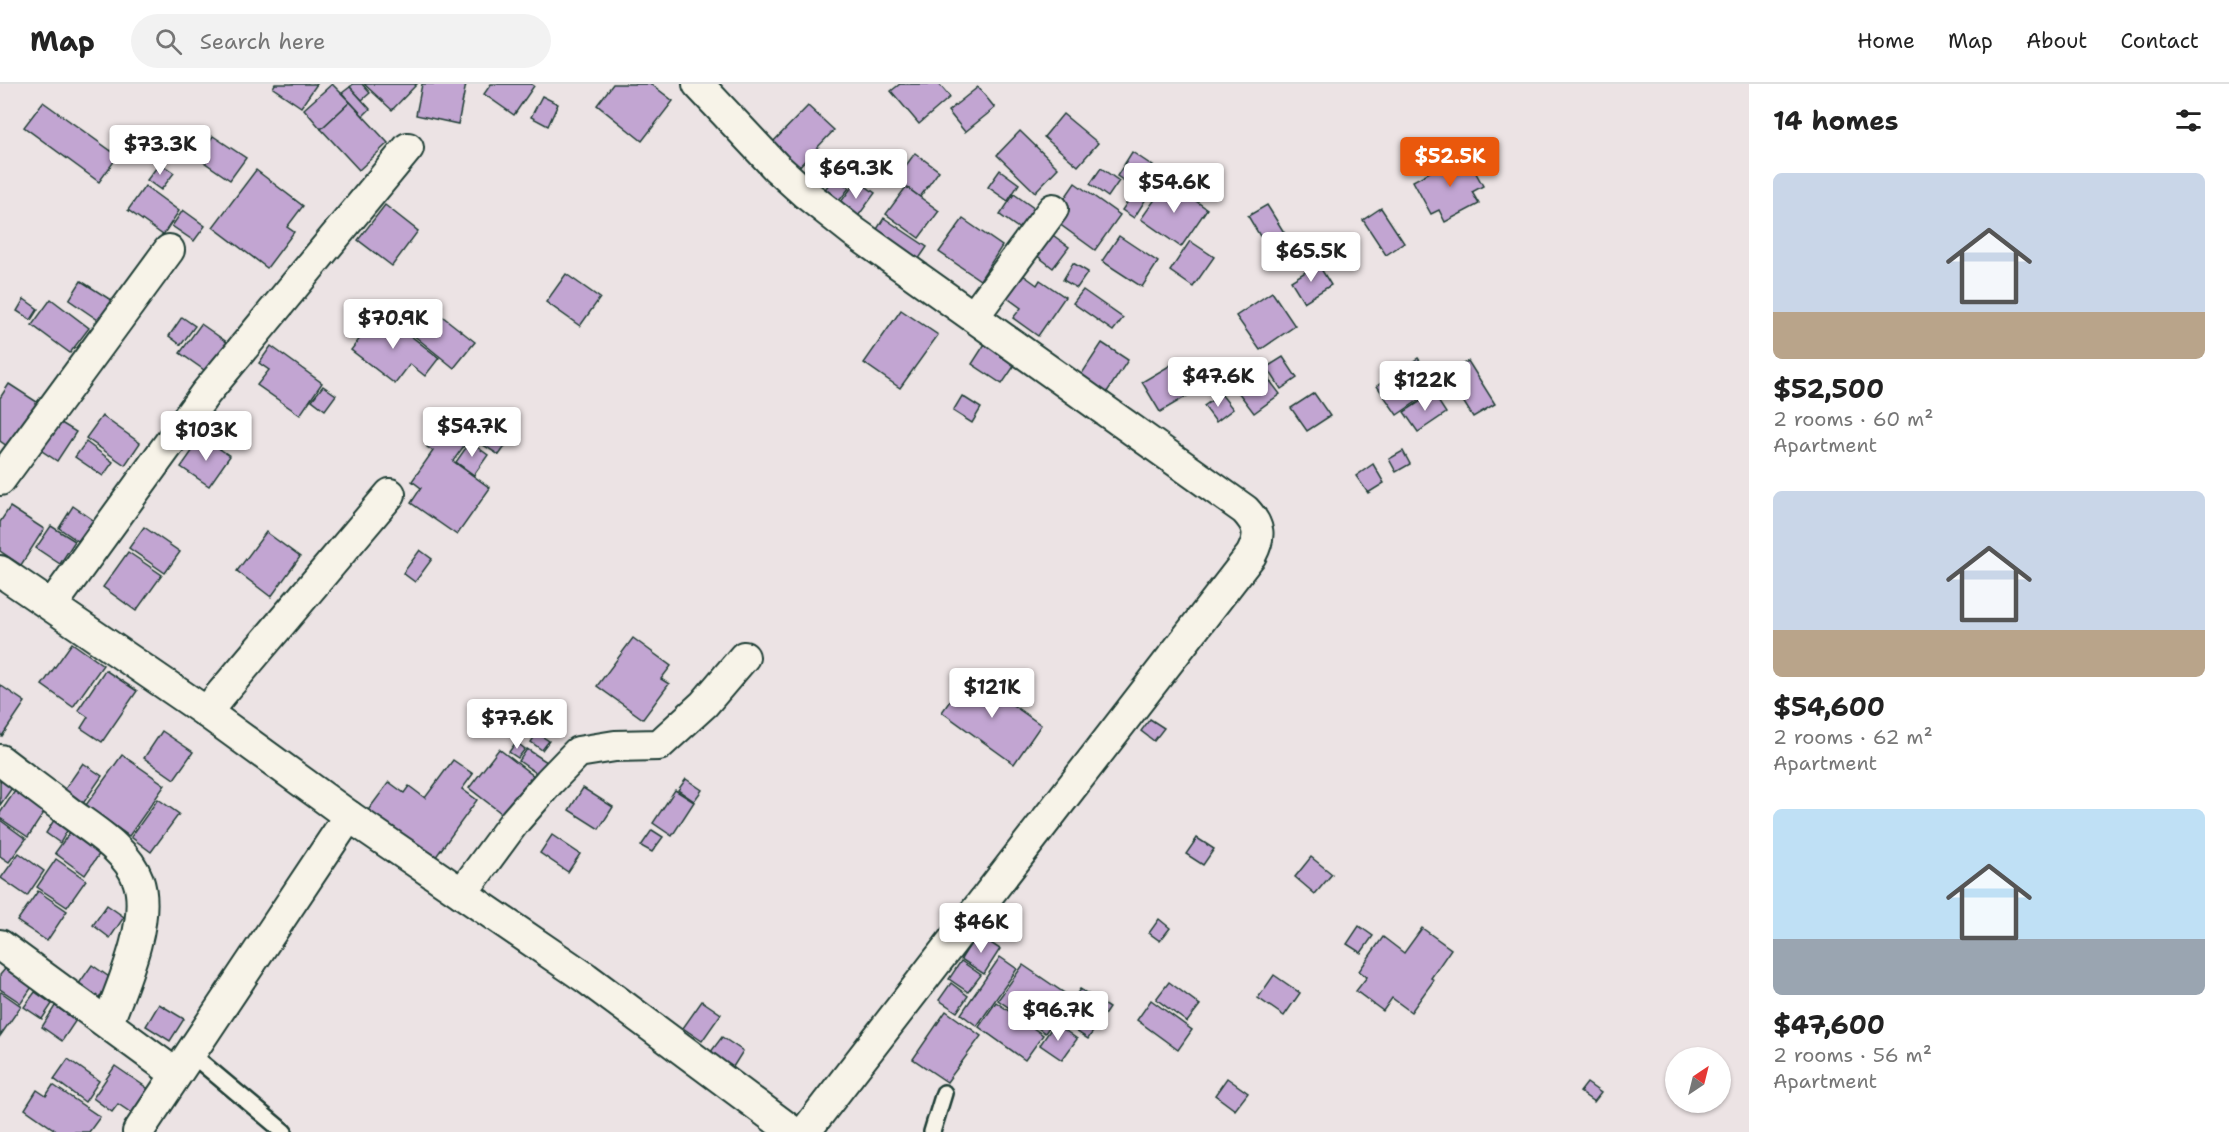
<!DOCTYPE html>
<meta charset="utf-8">
<style>
:root{--surface:#fff;--page:#f2f2f2;--text:#222;--muted:#767676;--line:#e0e0e0;--accent:#ea580c}
body{margin:0;font-family:"Shantell Sans",sans-serif;background:var(--page);color:var(--text);height:100vh;display:flex;flex-direction:column;font-size:22px;white-space:nowrap}
*{box-sizing:border-box;margin:0}
p{font-size:20px;color:var(--muted)}
.icon{flex:none;width:33px;height:33px;fill:none;stroke:currentColor;stroke-width:2;stroke-linecap:round;stroke-linejoin:round}
.map{position:relative;flex:1;overflow:hidden}
.sheet{display:flex;flex-direction:column;background:var(--surface);width:480px}
.sheet>*{flex:none}
.needle{width:39px;rotate:35deg}
.buttons{position:absolute;left:1665px;top:963px;display:grid;gap:12px}
.buttons a{display:grid;place-items:center;width:66px;height:66px;border-radius:50%;background:var(--surface);box-shadow:0 2px 4px #0004;font-size:30px}
.price{position:absolute;translate:-50% -51px;padding:0 14px;border-radius:6px;background:#fff;color:#222;font-size:20px;line-height:39px;filter:drop-shadow(0 2px 3px #0008)}
.price::after{content:'';position:absolute;left:50%;top:36px;width:18px;height:14px;margin-left:-9px;background:inherit;clip-path:polygon(0 0,100% 0,50% 100%)}
.price.selected{background:var(--accent);color:#fff}
ul{padding:0;list-style:none}
li{display:grid;align-content:center;gap:12px;height:318px;padding:0 24px}
li span{display:grid;place-items:center;height:186px;border-radius:9px;color:#555}
li>.icon{margin-inline-start:auto}
span .icon{width:108px;height:108px;fill:#fffc;stroke-width:1}
li b{font-size:26px}
h2{display:flex;justify-content:space-between;align-items:center;height:72px;padding:0 24px;font-size:26px}
header{display:flex;align-items:center;gap:36px;box-sizing:border-box;height:84px;padding:0 30px;background:var(--surface);border-bottom:2px solid var(--line)}
header strong{font-size:28px}
nav{display:flex;gap:33px;margin-inline-start:auto;font-size:21px}
.search{width:420px;height:54px;background:var(--page);display:flex;align-items:center;gap:15px;box-sizing:border-box;padding:0 21px;border-radius:33px;color:var(--muted);font-size:22px}
main{display:flex;flex:1;min-height:0}
.map>svg:first-child{display:block}
.building{fill:#c2a5d2;stroke:#1f3d34;stroke-width:1.5}
.lines{fill:none;stroke-linecap:round;stroke-linejoin:round}
.lane-casing{stroke:#1f3d34;stroke-width:20}
.street-casing{stroke:#1f3d34;stroke-width:34}
.lane{stroke:#f7f3e8;stroke-width:15}
.street{stroke:#f7f3e8;stroke-width:30}
</style>
<header>
<strong>Map</strong>
<div class="search"><svg class="icon" aria-label="search" viewBox="0 0 24 24"><circle cx="10" cy="10" r="6"/><path d="M15 15l6 6"/></svg>Search here</div>
<nav><a>Home</a><a>Map</a><a>About</a><a>Contact</a></nav>
</header>
<main>
<div class="map">
<svg width="1749" height="1048" viewBox="0 0 1749 1048">
<rect width="100%" height="100%" fill="#ece3e4"/>
<filter id="ink" filterUnits="userSpaceOnUse"><feTurbulence type="fractalNoise" baseFrequency=".0167" numOctaves="2"/><feDisplacementMap in="SourceGraphic" scale="12" xChannelSelector="R" yChannelSelector="G"/><feConvolveMatrix kernelMatrix="1 2 1 2 8 2 1 2 1" color-interpolation-filters="sRGB"/></filter>
<g filter="url(#ink)">
<g class="building">
<polygon points="275,0 317,0 301,23 273,4"/>
<polygon points="332,0 350,18 321,45 304,25"/>
<polygon points="353,0 362,0 370,9 362,16 350,3"/>
<polygon points="364,0 417,0 392,26"/>
<polygon points="422,0 466,0 458,40 416,31"/>
<polygon points="491,0 531,0 534,2 514,31 484,10"/>
<polygon points="613,0 651,0 673,17 642,57 597,21"/>
<polygon points="900,0 939,0 950,13 919,40 891,7"/>
<polygon points="350,3 370,25 363,32 342,9"/>
<polygon points="978,3 995,24 965,48 948,27"/>
<polygon points="542,12 558,20 548,42 531,33"/>
<polygon points="43,18 118,72 99,98 24,43"/>
<polygon points="350,18 388,59 359,86 321,45"/>
<polygon points="808,22 834,46 795,87 769,62"/>
<polygon points="1063,30 1098,59 1078,82 1044,53"/>
<polygon points="1020,47 1058,84 1035,108 997,71"/>
<polygon points="213,52 246,74 230,96 198,74"/>
<polygon points="829,68 833,78 817,86 813,76"/>
<polygon points="1132,68 1162,88 1147,112 1117,92"/>
<polygon points="915,69 939,87 920,113 896,95"/>
<polygon points="1465,69 1483,102 1472,108 1479,120 1445,138 1439,126 1431,130 1413,97"/>
<polygon points="160,79 174,89 161,106 147,96"/>
<polygon points="1101,84 1119,97 1108,113 1090,100"/>
<polygon points="256,86 303,122 287,143 294,148 267,184 213,143"/>
<polygon points="1000,86 1019,100 1008,117 988,103"/>
<polygon points="834,93 849,104 836,121 821,111"/>
<polygon points="857,96 875,109 856,135 838,122"/>
<polygon points="1168,97 1207,125 1181,163 1141,135"/>
<polygon points="1075,99 1120,131 1095,166 1051,134"/>
<polygon points="145,102 179,127 163,151 128,126"/>
<polygon points="906,103 939,127 919,154 886,130"/>
<polygon points="1135,107 1146,115 1134,134 1122,126"/>
<polygon points="1014,110 1042,130 1028,151 1000,131"/>
<polygon points="385,121 418,147 392,182 358,156"/>
<polygon points="1267,121 1290,158 1270,169 1248,132"/>
<polygon points="1381,124 1404,159 1386,171 1363,136"/>
<polygon points="183,126 205,142 194,157 172,142"/>
<polygon points="884,134 927,163 916,179 874,150"/>
<polygon points="963,135 1002,162 980,196 939,168"/>
<polygon points="1050,149 1069,163 1053,184 1035,170"/>
<polygon points="1119,152 1158,178 1142,203 1102,177"/>
<polygon points="1190,157 1214,173 1193,203 1170,187"/>
<polygon points="1073,179 1088,188 1077,204 1063,196"/>
<polygon points="1318,180 1331,201 1304,218 1291,197"/>
<polygon points="1019,188 1037,201 1040,196 1065,213 1038,252 1013,234 1021,224 1002,210"/>
<polygon points="566,190 600,214 580,242 546,218"/>
<polygon points="81,197 114,218 101,238 69,216"/>
<polygon points="1083,206 1123,234 1113,247 1073,219"/>
<polygon points="1272,208 1295,242 1260,266 1236,232"/>
<polygon points="24,215 38,225 31,236 17,227"/>
<polygon points="51,215 89,244 70,269 32,241"/>
<polygon points="433,225 475,258 454,284 412,250"/>
<polygon points="901,226 938,251 900,304 864,279"/>
<polygon points="380,228 439,274 425,292 410,280 395,300 351,266"/>
<polygon points="182,233 195,242 181,261 169,252"/>
<polygon points="201,240 228,259 207,288 180,269"/>
<polygon points="988,255 1019,275 1002,300 972,280"/>
<polygon points="1102,259 1128,276 1105,311 1079,294"/>
<polygon points="271,262 322,299 300,331 257,301 269,286 259,279"/>
<polygon points="1186,272 1204,302 1160,328 1142,298"/>
<polygon points="1283,273 1297,294 1281,305 1267,283"/>
<polygon points="1418,274 1438,303 1397,331 1377,302"/>
<polygon points="1468,277 1495,320 1473,333 1446,290"/>
<polygon points="1261,285 1280,310 1254,329 1235,304"/>
<polygon points="9,300 40,320 10,364 0,357 0,314"/>
<polygon points="323,302 336,311 325,326 312,316"/>
<polygon points="1314,309 1330,332 1307,347 1291,324"/>
<polygon points="1433,309 1446,329 1418,348 1404,328"/>
<polygon points="1221,310 1233,325 1216,338 1204,322"/>
<polygon points="962,312 981,324 972,339 953,327"/>
<polygon points="102,332 140,359 125,381 86,354"/>
<polygon points="58,337 76,348 57,377 39,365"/>
<polygon points="493,340 512,353 499,371 480,359"/>
<polygon points="442,343 466,359 453,377 490,404 457,451 411,419 421,404 412,397 433,367 427,363"/>
<polygon points="202,353 230,372 209,402 181,383"/>
<polygon points="86,358 113,378 103,392 75,373"/>
<polygon points="470,358 488,371 474,391 456,378"/>
<polygon points="1403,367 1410,380 1396,388 1389,375"/>
<polygon points="1373,380 1384,399 1368,409 1356,392"/>
<polygon points="73,422 93,436 78,457 59,444"/>
<polygon points="10,423 44,445 21,481 0,467 0,438"/>
<polygon points="51,442 75,457 60,480 36,464"/>
<polygon points="144,443 180,468 165,489 129,464"/>
<polygon points="266,448 300,473 271,513 237,487"/>
<polygon points="420,466 432,475 415,498 403,489"/>
<polygon points="128,468 162,491 136,527 103,503"/>
<polygon points="633,554 671,582 661,595 669,600 643,635 597,602"/>
<polygon points="72,559 103,581 73,623 42,601"/>
<polygon points="105,586 137,607 102,658 81,644 88,633 78,626"/>
<polygon points="969,590 1041,641 1014,680 942,628"/>
<polygon points="0,601 25,618 2,652 0,650"/>
<polygon points="1150,635 1164,644 1154,657 1141,647"/>
<polygon points="162,647 193,668 174,695 144,674"/>
<polygon points="537,649 549,657 542,666 531,658"/>
<polygon points="516,658 525,665 518,674 509,668"/>
<polygon points="499,665 535,693 505,732 469,704"/>
<polygon points="527,665 547,678 539,691 519,677"/>
<polygon points="122,671 165,701 129,752 86,721"/>
<polygon points="453,676 473,690 462,705 477,716 430,781 363,733 389,698 404,709 409,702 425,714"/>
<polygon points="83,679 102,692 82,721 63,708"/>
<polygon points="0,691 14,701 0,721"/>
<polygon points="686,695 702,706 694,717 678,706"/>
<polygon points="583,704 613,723 599,745 569,726"/>
<polygon points="675,706 694,718 672,752 653,739"/>
<polygon points="15,707 45,727 28,753 0,734 0,729"/>
<polygon points="158,715 179,730 151,768 131,753"/>
<polygon points="0,736 26,755 9,778 0,772"/>
<polygon points="54,736 68,745 60,759 46,749"/>
<polygon points="652,746 663,753 652,768 641,762"/>
<polygon points="70,748 100,769 85,791 55,769"/>
<polygon points="552,751 580,770 568,788 540,769"/>
<polygon points="1197,754 1214,765 1203,781 1186,770"/>
<polygon points="19,769 44,787 27,812 1,794"/>
<polygon points="1311,773 1332,790 1315,810 1295,793"/>
<polygon points="56,775 86,796 67,823 37,803"/>
<polygon points="38,807 67,827 47,857 17,837"/>
<polygon points="107,821 124,833 110,854 93,841"/>
<polygon points="1159,835 1170,844 1160,857 1149,849"/>
<polygon points="1359,842 1373,852 1361,869 1347,860"/>
<polygon points="1422,844 1451,865 1431,894 1434,896 1411,928 1392,914 1383,927 1356,907 1367,893 1359,887 1383,853 1404,869"/>
<polygon points="977,850 1000,865 984,890 961,875"/>
<polygon points="1000,873 1017,885 977,942 961,930"/>
<polygon points="961,877 981,891 968,908 949,895"/>
<polygon points="92,881 112,895 98,916 78,901"/>
<polygon points="1023,881 1070,913 1045,949 998,916"/>
<polygon points="5,885 32,903 21,919 0,905 0,891"/>
<polygon points="1274,891 1300,909 1284,932 1258,914"/>
<polygon points="1169,898 1200,921 1187,938 1156,915"/>
<polygon points="951,899 968,912 957,928 939,916"/>
<polygon points="1080,905 1109,924 1088,955 1059,936"/>
<polygon points="1,908 21,922 0,952 0,909"/>
<polygon points="35,908 52,920 42,935 24,923"/>
<polygon points="1151,916 1192,946 1178,966 1137,936"/>
<polygon points="702,917 721,930 702,957 683,944"/>
<polygon points="996,918 1043,951 1025,976 979,943"/>
<polygon points="159,920 184,935 170,957 146,942"/>
<polygon points="55,922 76,936 62,957 42,943"/>
<polygon points="946,927 981,952 947,998 913,975"/>
<polygon points="1055,939 1077,955 1062,976 1040,961"/>
<polygon points="722,953 743,967 733,983 710,969"/>
<polygon points="68,975 99,997 85,1018 54,995"/>
<polygon points="115,982 150,1006 133,1030 118,1020 112,1028 93,1014"/>
<polygon points="1227,994 1248,1009 1235,1026 1215,1011"/>
<polygon points="1587,999 1601,1009 1594,1018 1580,1008"/>
<polygon points="53,1001 100,1033 89,1048 58,1048 25,1025 37,1006 46,1012"/>
</g>
<g class="lines">
<defs>
<g id="lane">
<polyline points="190,969 284,1048"/>
<polyline points="932,1048 944,1009"/>
</g>
<g id="street">
<path d="M698,0l78,83 30,27 48,38 391,278c15,16 16,26 6,45l-446,577"/>
<polyline points="974,232 1053,125"/>
<polyline points="0,396 169,166"/>
<polyline points="0,487 206,628 349,732 586,894 793,1048"/>
<polyline points="52,521 205,310 408,64"/>
<polyline points="206,628 390,410"/>
<path d="M0,676c22,17 44,33 66,50 25,19 61,39 72,70 14,39 -16,106 -30,142"/>
<polyline points="462,809 515,737 549,698 578,668 615,662 659,661 704,620 744,573"/>
<polyline points="0,861 176,990"/>
<polyline points="138,1048 349,732"/>
</g>
</defs>
<use href="#lane" class="lane-casing"/>
<use href="#street" class="street-casing"/>
<use href="#lane" class="lane"/>
<use href="#street" class="street"/>
</g>
</g>
</svg>
<div class="buttons">
<a><svg class="needle" viewBox="-14 -14 28 28"><path d="M0-13l5 13h-10z" fill="#e53935"/><path d="M0 13l5-13h-10z" fill="#767676"/></svg></a>
</div>
<b class="price" style="left:160px;top:92px">$73.3K</b>
<b class="price selected" style="left:1450px;top:104px">$52.5K</b>
<b class="price" style="left:856px;top:116px">$69.3K</b>
<b class="price" style="left:1174px;top:130px">$54.6K</b>
<b class="price" style="left:1311px;top:199px">$65.5K</b>
<b class="price" style="left:393px;top:266px">$70.9K</b>
<b class="price" style="left:1218px;top:324px">$47.6K</b>
<b class="price" style="left:1425px;top:328px">$122K</b>
<b class="price" style="left:472px;top:374px">$54.7K</b>
<b class="price" style="left:206px;top:378px">$103K</b>
<b class="price" style="left:992px;top:635px">$121K</b>
<b class="price" style="left:517px;top:666px">$77.6K</b>
<b class="price" style="left:981px;top:870px">$46K</b>
<b class="price" style="left:1058px;top:958px">$96.7K</b>
</div>
<section class="sheet">
<h2>14 homes<svg class="icon" aria-label="filters" viewBox="0 0 24 24"><path d="M4 7h16M4 17h16"/><circle cx="9" cy="7" r="2"/><circle cx="15" cy="17" r="2"/></svg></h2>
<ul>
<li><span style="background:linear-gradient(#c9d6e8 75%,#b9a48a 0)"><svg class="icon" aria-label="home" viewBox="0 0 24 24"><path d="M3 11l9-7 9 7M6 9v11h12V9"/></svg></span><div><b>$52,500</b><p>2 rooms · 60 m²</p><p>Apartment</p></div></li>
<li><span style="background:linear-gradient(#c9d6e8 75%,#b9a48a 0)"><svg class="icon" aria-label="home" viewBox="0 0 24 24"><path d="M3 11l9-7 9 7M6 9v11h12V9"/></svg></span><div><b>$54,600</b><p>2 rooms · 62 m²</p><p>Apartment</p></div></li>
<li><span style="background:linear-gradient(#bfe0f5 70%,#9aa5b1 0)"><svg class="icon" aria-label="home" viewBox="0 0 24 24"><path d="M3 11l9-7 9 7M6 9v11h12V9"/></svg></span><div><b>$47,600</b><p>2 rooms · 56 m²</p><p>Apartment</p></div></li>
</ul>
</section>
</main>
